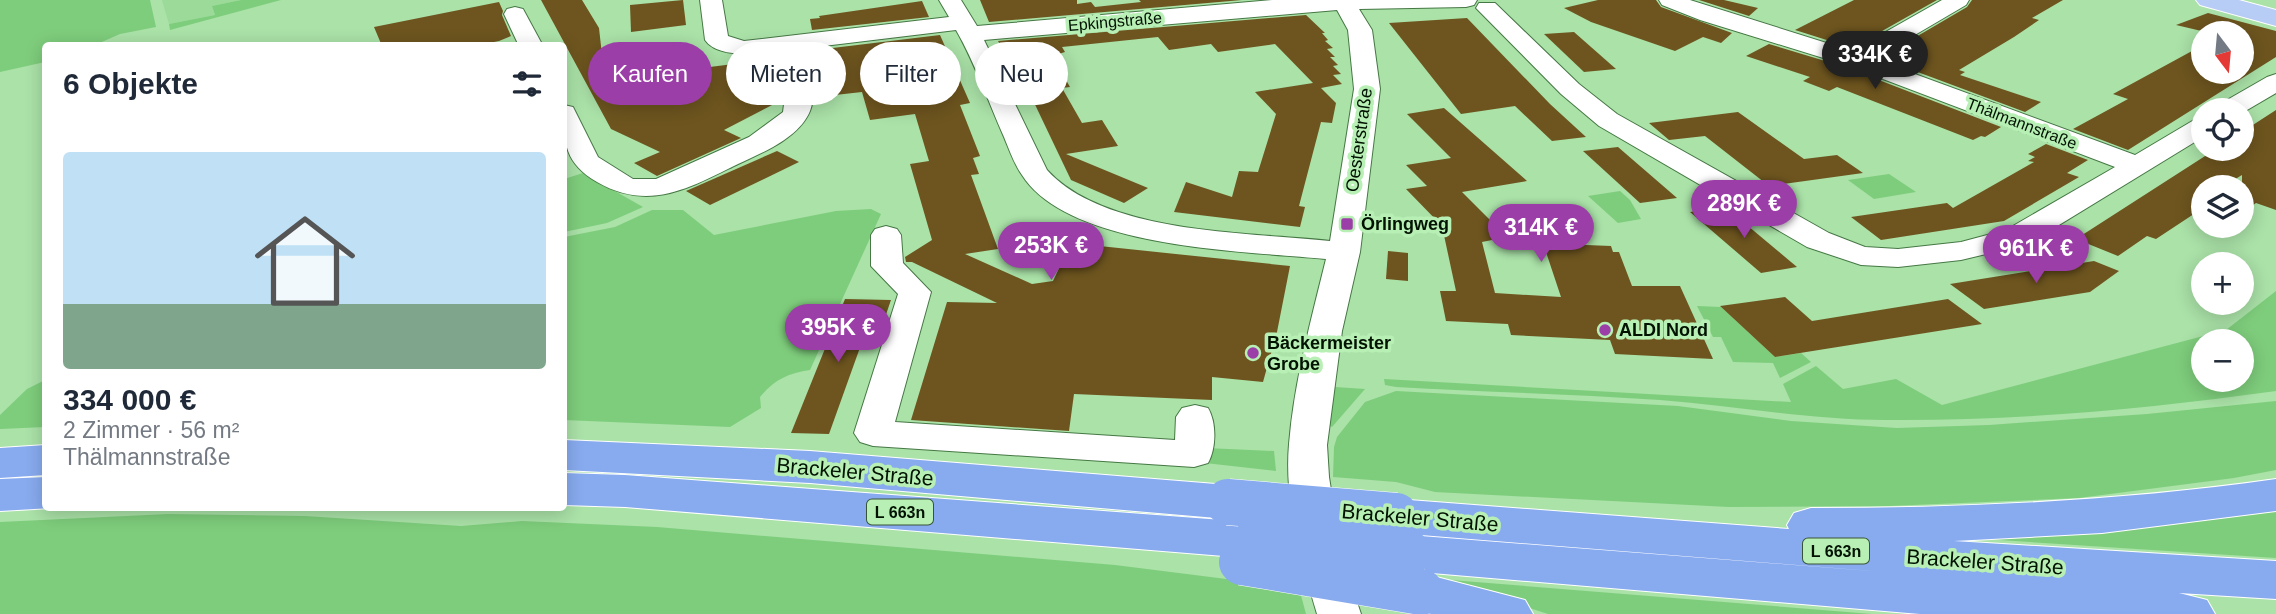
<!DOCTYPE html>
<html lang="de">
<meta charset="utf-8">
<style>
:root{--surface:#fff;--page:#f6f6f7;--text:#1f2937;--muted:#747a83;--accent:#9c3ea7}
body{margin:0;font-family:Arial,sans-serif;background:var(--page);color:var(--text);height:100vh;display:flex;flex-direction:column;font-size:26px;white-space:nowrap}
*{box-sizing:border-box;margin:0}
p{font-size:23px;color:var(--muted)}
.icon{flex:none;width:38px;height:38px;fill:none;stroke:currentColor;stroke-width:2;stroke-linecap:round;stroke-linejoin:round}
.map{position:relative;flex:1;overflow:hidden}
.side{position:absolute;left:42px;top:42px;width:525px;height:469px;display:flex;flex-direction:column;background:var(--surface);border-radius:7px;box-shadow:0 4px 18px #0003}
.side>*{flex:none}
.top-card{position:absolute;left:588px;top:42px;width:665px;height:63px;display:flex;gap:14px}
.needle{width:46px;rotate:164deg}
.buttons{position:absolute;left:2191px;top:21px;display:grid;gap:14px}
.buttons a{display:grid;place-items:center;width:63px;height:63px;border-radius:50%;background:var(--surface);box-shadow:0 4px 18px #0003;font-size:35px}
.price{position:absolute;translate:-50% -60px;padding:0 16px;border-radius:24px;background:var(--accent);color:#fff;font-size:23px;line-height:46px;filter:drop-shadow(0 2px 4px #0008)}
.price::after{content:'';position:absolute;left:50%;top:42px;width:21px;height:16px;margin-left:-10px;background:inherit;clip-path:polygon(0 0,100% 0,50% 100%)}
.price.on{background:#222;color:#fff}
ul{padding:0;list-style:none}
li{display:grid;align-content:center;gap:14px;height:371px;padding:0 21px}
li span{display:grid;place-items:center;height:217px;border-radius:7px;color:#555}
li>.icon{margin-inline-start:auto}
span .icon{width:126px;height:126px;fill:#fffc;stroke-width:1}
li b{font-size:30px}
h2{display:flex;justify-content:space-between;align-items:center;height:84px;padding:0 21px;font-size:30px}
.chip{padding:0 24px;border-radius:32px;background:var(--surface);box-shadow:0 4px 18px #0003;font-size:24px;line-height:63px}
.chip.on{background:var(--accent);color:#fff}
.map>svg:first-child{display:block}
.built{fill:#9cda9a}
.green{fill:#7ecd7c;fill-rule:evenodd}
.building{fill:#6e551f}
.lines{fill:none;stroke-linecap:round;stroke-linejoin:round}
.minor-casing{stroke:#457844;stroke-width:2}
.major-casing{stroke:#fff;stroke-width:2}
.highway-casing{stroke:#fff;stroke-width:2}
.minor{fill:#fff;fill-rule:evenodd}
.major{fill:#b8cdf5;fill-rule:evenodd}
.highway{fill:#88abef;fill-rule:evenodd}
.highway-bridge-casing{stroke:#fff;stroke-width:47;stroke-linecap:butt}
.highway-bridge{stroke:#88abef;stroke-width:46}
.poi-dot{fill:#9c3ea7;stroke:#b7efb4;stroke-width:2.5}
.labels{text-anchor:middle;stroke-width:7;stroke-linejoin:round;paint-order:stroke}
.far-street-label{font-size:16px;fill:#011201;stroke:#b7efb4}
.shield{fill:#b7efb4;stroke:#385437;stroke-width:2}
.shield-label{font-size:16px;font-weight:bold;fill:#011201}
.street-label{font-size:18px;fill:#011201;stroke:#b7efb4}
.poi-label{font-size:18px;font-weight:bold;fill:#011201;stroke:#b7efb4;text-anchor:start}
.near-street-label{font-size:21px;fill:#011201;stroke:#b7efb4}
</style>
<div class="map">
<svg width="2276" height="614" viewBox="0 0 2276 614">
<rect width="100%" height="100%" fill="#aae2a8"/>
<polygon class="built" points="162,0 241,0 212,6 215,15 169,24"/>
<g class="green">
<polygon points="0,0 150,0 156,27 120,34 95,45 46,46 45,62 0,72"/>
<polygon points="241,0 281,0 170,30 169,24 215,15 212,6"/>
<polygon points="583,173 643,207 607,223 564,232 564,179"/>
<polygon points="1889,174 1916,192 1874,199 1848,180"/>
<polygon points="1620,191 1630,200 1641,219 1618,223 1588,196"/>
<path d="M871,209l10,5 -71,156c-22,3 -36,10 -50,27l1,11 -31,19 -166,-7v-183l51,-10 37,-17h31l31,25 122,-24z"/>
<path d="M2276,291v100c-129,18 -260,30 -390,29 -76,0 -150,-14 -226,-20 -88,-6 -176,-8 -264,-13l-11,-2 -1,-6 407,23 -8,-18 33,-18 27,23 53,-10 46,26 284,-75zM2203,341h39v39h-39z"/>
<polygon points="1697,306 1721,307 1775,357 1801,353 1811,362 1780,378 1773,363 1733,362 1721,337 1713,337"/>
<polygon points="45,380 45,427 0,429 0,415 27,389"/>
<polygon points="1335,387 1365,389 1332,427 1328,425"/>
<polygon points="1396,391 1678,406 1791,421 1897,428 1989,425 2147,414 2276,401 2276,470 2234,478 2079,498 1889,506 1729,507 1435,492 1396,482 1333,477 1334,447 1337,437 1365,402"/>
<polygon points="1206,448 1274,451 1276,471 1205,463"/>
<polygon points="2276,506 2276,558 1953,537"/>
<polygon points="168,514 305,516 461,526 522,521 657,527 1115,565 1299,588 1306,614 0,614 0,522"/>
<polygon points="1438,579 1872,614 1548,614"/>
</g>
<g class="building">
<polygon points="541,0 582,0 599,28 603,64 621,63 634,85 633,62 701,58 702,68 757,61 749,93 774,104 724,130 741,138 657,176 634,163 660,152 611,129"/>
<polygon points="683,0 686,25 631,32 630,5"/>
<polygon points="980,0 1077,0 1077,4 1091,2 1095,7 1141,2 1139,0 1242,0 989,22"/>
<polygon points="1598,0 1656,0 1661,7 1732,33 1721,43 1703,37 1675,51 1591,22 1564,8"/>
<polygon points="1699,0 1724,0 1758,8 1749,16"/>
<polygon points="1854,0 1937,0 1852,48 1795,30"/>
<polygon points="1972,0 2063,0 2032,18 2039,20 2014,37 1959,70 1965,72 1960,75 2041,102 2025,112 1880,58 1967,7"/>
<polygon points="922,1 929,17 812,30 810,19 820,18 819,16"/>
<polygon points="499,2 503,11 502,15 511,36 499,41 474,46 382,46 374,27"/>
<polygon points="2208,13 2276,31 2276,57 2128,150 2073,129 2128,99 2113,94 2203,45 2203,72 2242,72 2242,33 2210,33 2176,25"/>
<polygon points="1306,15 1325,33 1322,33 1328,40 1325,41 1333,48 1327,49 1335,57 1330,57 1338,65 1333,66 1341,74 1333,75 1342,84 1321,88 1336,103 1332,123 1321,122 1299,206 1305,207 1300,227 1174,212 1186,182 1232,197 1239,171 1258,172 1276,114 1255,92 1313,83 1275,44 1218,52 1211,44 1169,50 1158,37 1062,47 1065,52 1052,56 1070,87 1062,88 1082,123 1102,120 1118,146 1066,154 1148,188 1124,203 1071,180 1029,92 998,41"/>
<polygon points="1467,18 1550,104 1586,137 1552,141 1515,106 1461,114 1389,23"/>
<polygon points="1574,32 1616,69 1584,72 1544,34"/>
<polygon points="940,35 970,103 960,105 980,156 973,158 979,174 971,175 998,249 965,254 1032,284 1053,281 1071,243 1290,266 1277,332 1263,382 1212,377 1212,400 1074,394 1069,431 911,420 947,302 997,303 912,262 906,262 905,257 932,240 910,164 929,161 915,114 870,120 862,92 826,96 816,50"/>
<polygon points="1769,44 1845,67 2001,127 1985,137 1981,136 1973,140 1837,87 1829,91 1803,81 1810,77 1746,56"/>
<polygon points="1444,108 1527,181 1462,192 1507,237 1482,242 1495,293 1561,297 1544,246 1562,247 1561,244 1611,246 1613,252 1619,252 1632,286 1680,286 1713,359 1615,354 1610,340 1511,335 1508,324 1446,321 1440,291 1456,291 1442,226 1406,189 1427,186 1406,165 1451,158 1407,114"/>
<polygon points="2276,110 2276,210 2256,203 2242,213 2242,175 2222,187 2203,187 2203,208 2156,239 2147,236 2118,256 2076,239 2216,149 2242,149 2242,132"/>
<polygon points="1738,112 1804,159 1837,155 1863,173 1769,186 1705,136 1669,140 1649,123"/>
<polygon points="2046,144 2088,160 2067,173 2079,177 2004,221 1881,240 1851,217 1947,203 1953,208 2034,162 2028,161 2035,157 2028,154"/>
<polygon points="1618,147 1640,166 1677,198 1640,203 1583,151"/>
<polygon points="777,151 799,162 710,205 686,191"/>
<polygon points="1725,207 1754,231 1797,267 1761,273 1690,212"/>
<polygon points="1388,251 1408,253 1408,281 1386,279"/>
<polygon points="2094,261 2119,271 2090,292 1984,309 1950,284"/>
<polygon points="1785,297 1812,321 1948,299 1982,324 1775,357 1720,306"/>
<polygon points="845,299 891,300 881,329 867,328 829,434 791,433"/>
</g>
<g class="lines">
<defs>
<g id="minor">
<path d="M700,0h22l6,36 16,5 205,-24 -10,-17h22l16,26 295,-26h205l-3,5 -8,2 -107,2 13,21 8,59 -20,163 -18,79 -15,114 2,32 12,77 20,60h-44c-16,-54 -33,-113 -28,-170 5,-62 22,-124 37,-185 -80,-8 -257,-10 -304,-84 -8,-11 -13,-26 -18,-38 -16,-36 -29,-74 -48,-107l-149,18c3,18 10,45 3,63 -11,27 -48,42 -72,53 -49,24 -89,48 -141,18 -34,-20 -33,-40 -33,-77l9,2 25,50 35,22h23l93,-42 34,-25 3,-23 -3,-39c-21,3 -64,10 -78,-10zM1337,10l11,20 6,59 -24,152c-83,-9 -225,-7 -283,-71l-63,-130z"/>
<polygon points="1659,0 1690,0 1852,51 1942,0 1969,0 1966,5 1874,59 2135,155 2194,120 2203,118 2203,137 2028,244 1961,260 1898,267 1861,265 1807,247 1599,126 1561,94 1476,8 1479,3 1495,3 1579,84 1617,114 1829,233 1865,247 1898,249 1961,242 2006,230 2115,167 1846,65 1700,20 1662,5"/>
<polygon points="515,7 523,9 543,46 519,46 504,14 507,9"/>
<polygon points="2276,74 2276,93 2242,113 2242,110 2216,110 2220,104 2267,77"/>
<path d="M886,226l11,3 4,6 2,28 28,29 -36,130 280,18 1,-23 6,-9 13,-3 13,3c9,15 8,41 0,55l-14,4 -321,-21 -13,-4 -6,-9 44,-139 -27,-28v-31l4,-6z"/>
</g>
<polygon id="major" points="2196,0 2239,0 2276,10 2276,26 2200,5"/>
<g id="highway">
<polygon points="564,440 810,451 1228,485 1245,490 1251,502 1245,514 1228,519 810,483 564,470"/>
<polygon points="46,445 46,475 0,478 0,448"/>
<polygon points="564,473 625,475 1236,521 1253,526 1260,539 1253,552 1236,557 625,507 564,505"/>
<polygon points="46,477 46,508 52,508 0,511 0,479"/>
<path d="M2276,479v32l-174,22 -148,8 322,20v38l-97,-6 28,7 8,14h-295l-512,-43 -17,-5 -7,-13 7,-13 17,-5 476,37 -488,-39 -17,-5 -7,-12 7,-12 17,-5 393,30 -2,-4 7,-12 17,-5c156,0 310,-7 465,-29z"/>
<polygon points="1421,573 1525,600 1533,614 1431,614 1403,606 1396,592 1403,578"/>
</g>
</defs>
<use href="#minor" class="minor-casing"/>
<use href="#major" class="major-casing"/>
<use href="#highway" class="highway-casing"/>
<use href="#minor" class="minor"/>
<use href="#major" class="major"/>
<use href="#highway" class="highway"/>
<defs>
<g id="highway-bridge">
<polyline points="1228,502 1396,516"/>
<polyline points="1256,541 1408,553"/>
<polyline points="1242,562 1421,592"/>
</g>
</defs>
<use href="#highway-bridge" class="highway-bridge-casing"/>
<use href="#highway-bridge" class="highway-bridge"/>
</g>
<g class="poi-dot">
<rect x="1340" y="217" width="14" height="14" rx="3.5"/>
<circle cx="1605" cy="330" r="7"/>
<circle cx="1253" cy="353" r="7"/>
</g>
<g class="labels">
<g class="far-street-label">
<text transform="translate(1115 21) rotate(-5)" y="6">Epkingstraße</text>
<text transform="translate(2022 123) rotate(21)" y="6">Thälmannstraße</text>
</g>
<g class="shield">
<rect x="867" y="499.5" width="66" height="25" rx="5"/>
<rect x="1803" y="538.5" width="66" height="25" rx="5"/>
</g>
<g class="shield-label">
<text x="900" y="518">L 663n</text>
<text x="1836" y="557">L 663n</text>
</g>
<g class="street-label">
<text transform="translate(1359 140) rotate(-82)" y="6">Oesterstraße</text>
</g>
<g class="poi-label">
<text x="1361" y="230">Örlingweg</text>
<text x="1619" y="336">ALDI Nord</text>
<text x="1267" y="349">Bäckermeister<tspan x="1267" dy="21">Grobe</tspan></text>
</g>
<g class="near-street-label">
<text transform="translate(855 472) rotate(5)" y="7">Brackeler Straße</text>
<text transform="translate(1420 518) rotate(5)" y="7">Brackeler Straße</text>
<text transform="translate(1985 562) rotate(4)" y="7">Brackeler Straße</text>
</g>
</g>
</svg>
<div class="buttons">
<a><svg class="needle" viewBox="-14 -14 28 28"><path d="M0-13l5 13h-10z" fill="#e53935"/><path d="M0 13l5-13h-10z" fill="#747a83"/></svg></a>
<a><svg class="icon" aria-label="locate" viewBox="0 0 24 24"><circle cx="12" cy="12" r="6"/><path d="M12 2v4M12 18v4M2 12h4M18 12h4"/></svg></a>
<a><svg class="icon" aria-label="layers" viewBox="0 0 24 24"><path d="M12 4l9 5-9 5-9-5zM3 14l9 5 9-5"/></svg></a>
<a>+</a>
<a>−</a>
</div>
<b class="price on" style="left:1875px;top:91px">334K €</b>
<b class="price" style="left:1744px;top:240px">289K €</b>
<b class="price" style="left:1541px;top:264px">314K €</b>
<b class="price" style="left:1051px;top:282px">253K €</b>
<b class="price" style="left:2036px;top:285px">961K €</b>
<b class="price" style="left:838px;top:364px">395K €</b>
<div class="top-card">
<a class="chip on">Kaufen</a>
<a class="chip">Mieten</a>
<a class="chip">Filter</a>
<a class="chip">Neu</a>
</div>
<section class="side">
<h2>6 Objekte<svg class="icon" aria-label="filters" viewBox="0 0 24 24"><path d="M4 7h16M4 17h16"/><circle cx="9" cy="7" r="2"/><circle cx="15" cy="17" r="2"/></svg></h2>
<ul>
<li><span style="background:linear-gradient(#bfe0f5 70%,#7fa58c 0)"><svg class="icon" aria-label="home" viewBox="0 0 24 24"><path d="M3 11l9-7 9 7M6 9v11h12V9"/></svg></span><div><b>334 000 €</b><p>2 Zimmer · 56 m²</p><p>Thälmannstraße</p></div></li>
</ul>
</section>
</div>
